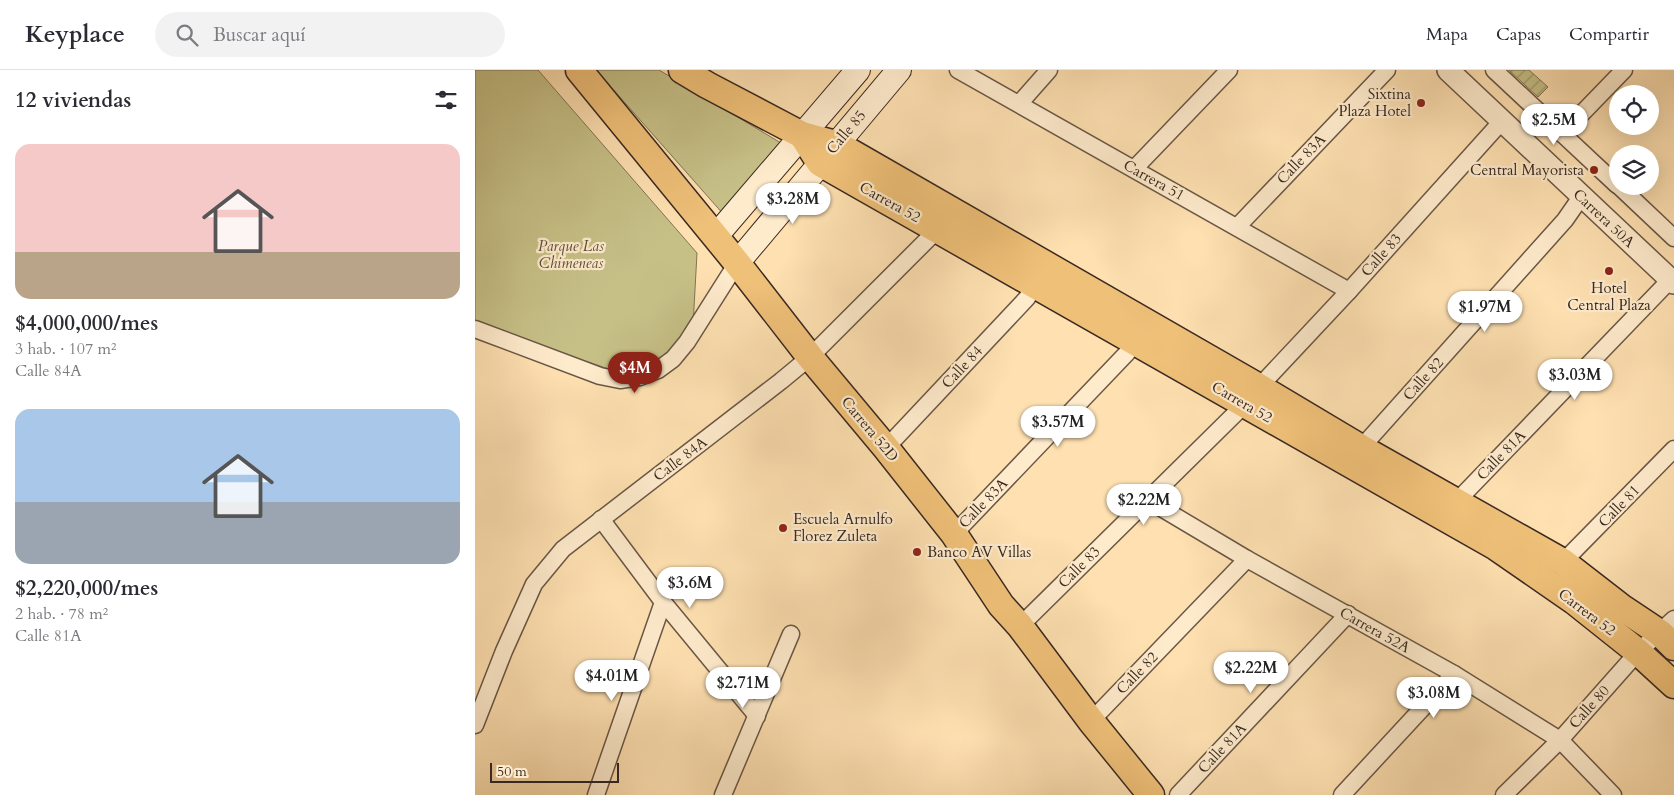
<!DOCTYPE html>
<html lang="es">
<meta charset="utf-8">
<style>
:root{--surface:#fff;--page:#f2f2f3;--text:#2b2b33;--muted:#7c7c81;--line:#e1e1e2;--accent:#8f2418}
body{margin:0;font-family:Cardo,serif;background:var(--page);color:var(--text);height:100vh;display:flex;flex-direction:column;font-size:19px;white-space:nowrap}
*{box-sizing:border-box;margin:0}
p{font-size:16px;color:var(--muted)}
.icon{flex:none;width:28px;height:28px;fill:none;stroke:currentColor;stroke-width:2;stroke-linecap:round;stroke-linejoin:round}
.map{position:relative;flex:1;overflow:hidden}
.sheet{display:flex;flex-direction:column;background:var(--surface);width:475px}
.sheet>*{flex:none}
.tools{position:absolute;left:1134px;top:15px;display:grid;gap:10px}
.tools a{display:grid;place-items:center;width:50px;height:50px;border-radius:50%;background:var(--surface);box-shadow:0 5px 20px #0002;font-size:25px}
.scale{position:absolute;left:15px;bottom:12px;width:129px;box-sizing:border-box;padding-left:5px;border:2px solid #392922;border-top:0;font-size:14px;line-height:18px;white-space:nowrap;color:#392922;-webkit-text-stroke:4px #feebcc;paint-order:stroke}
.price{position:absolute;translate:-50% -42px;padding:0 11px;border-radius:18px;background:#fff;color:#222;font-size:16px;line-height:32px;filter:drop-shadow(0 1px 2px #0008)}
.price::after{content:'';position:absolute;left:50%;top:30px;width:15px;height:11px;margin-left:-8px;background:inherit;clip-path:polygon(0 0,100% 0,50% 100%)}
.price.on{background:var(--accent);color:#fff}
ul{padding:0;list-style:none}
li{display:grid;align-content:center;gap:10px;height:265px;padding:0 15px}
li span{display:grid;place-items:center;height:155px;border-radius:15px;color:#555}
li>.icon{margin-inline-start:auto}
span .icon{width:90px;height:90px;fill:#fffc;stroke-width:1}
li b{font-size:21px}
h2{display:flex;justify-content:space-between;align-items:center;height:60px;padding:0 15px;font-size:21px}
header{display:flex;align-items:center;gap:30px;box-sizing:border-box;height:70px;padding:0 25px;background:var(--surface);border-bottom:1px solid var(--line)}
header strong{font-size:24px}
nav{display:flex;gap:28px;margin-inline-start:auto;font-size:18px}
.search{width:350px;height:45px;background:var(--page);display:flex;align-items:center;gap:12px;box-sizing:border-box;padding:0 18px;border-radius:28px;color:var(--muted);font-size:19px}
main{display:flex;flex:1;min-height:0}
.map>svg:first-child{display:block}
.park{fill:#c6c087;stroke:#807454}
.garden{fill:url(#garden-furrows);stroke:#807454}
.lines{fill:none;stroke-linecap:round;stroke-linejoin:round}
.minor-casing{stroke:#6a5746;stroke-width:19}
.tertiary-casing{stroke:#6a5746;stroke-width:24}
.secondary-casing{stroke:#392922;stroke-width:26}
.primary-casing{stroke:#392922;stroke-width:29}
.minor{stroke:#feebcc;stroke-width:16}
.tertiary{stroke:#feebcc;stroke-width:21}
.secondary{stroke:#feebcc;stroke-width:24}
.primary{stroke:#efc078;stroke-width:26}
.poi-dot{fill:#8f2418;stroke:#feebcc;stroke-width:2}
.labels{text-anchor:middle;stroke-width:4.5;stroke-linejoin:round;paint-order:stroke}
.poi-label{font-size:15px;fill:#392922;stroke:#feebcc;text-anchor:end}
.street-label{font-size:15px;fill:#392922;stroke:#feebcc}
.park-label{font-size:15px;font-style:italic;fill:#5c4f3b;stroke:#feebcc}
</style>
<header>
<strong>Keyplace</strong>
<div class="search"><svg class="icon" aria-label="search" viewBox="0 0 24 24"><circle cx="10" cy="10" r="6"/><path d="M15 15l6 6"/></svg>Buscar aquí</div>
<nav><a>Mapa</a><a>Capas</a><a>Compartir</a></nav>
</header>
<main>
<section class="sheet">
<h2>12 viviendas<svg class="icon" aria-label="filters" viewBox="0 0 24 24"><path d="M4 7h16M4 17h16"/><circle cx="9" cy="7" r="2"/><circle cx="15" cy="17" r="2"/></svg></h2>
<ul>
<li><span style="background:linear-gradient(#f6c9c9 70%,#b9a48a 0)"><svg class="icon" aria-label="home" viewBox="0 0 24 24"><path d="M3 11l9-7 9 7M6 9v11h12V9"/></svg></span><div><b>$4,000,000/mes</b><p>3 hab. · 107 m²</p><p>Calle 84A</p></div></li>
<li><span style="background:linear-gradient(#a9c7e8 60%,#9aa5b1 0)"><svg class="icon" aria-label="home" viewBox="0 0 24 24"><path d="M3 11l9-7 9 7M6 9v11h12V9"/></svg></span><div><b>$2,220,000/mes</b><p>2 hab. · 78 m²</p><p>Calle 81A</p></div></li>
</ul>
</section>
<div class="map">
<svg width="1199" height="725" viewBox="0 0 1199 725">
<defs>
<pattern id="garden-furrows" width="10" height="10" patternUnits="userSpaceOnUse" patternTransform="scale(1.25)"><rect width="10" height="10" fill="#c6c087"/><path d="M-1 1l2-2M0 10L10 0M9 11l2-2" fill="none" stroke="#a29c6e"/></pattern>
</defs>
<rect width="100%" height="100%" fill="#fee0b1"/>
<filter id="stains"><feTurbulence type="fractalNoise" baseFrequency=".004" numOctaves="4"/><feColorMatrix values="0 0 0 0 .2 0 0 0 0 .09 0 0 0 0 .02 0 0 0 .5 -.17"/></filter>
<radialGradient id="worn" r=".72"><stop offset=".6" stop-color="#630" stop-opacity="0"/><stop offset="1" stop-color="#630" stop-opacity=".3"/></radialGradient>
<g class="park">
<polygon points="0,0 63,0 222,183 218,256 188,291 165,302 142,302 0,253"/>
<polygon points="121,0 184,0 311,76 250,146"/>
</g>
<polygon class="garden" points="1034,0 1054,0 1073,17 1063,27"/>
<g class="lines">
<defs>
<g id="minor">
<polyline points="483,0 874,221"/>
<polyline points="1019,0 1142,115"/>
<polyline points="544,34 574,0"/>
<polyline points="1087,64 1149,0"/>
<polyline points="659,99 754,0"/>
<polyline points="1144,116 1199,168"/>
<polyline points="762,157 912,0"/>
<polyline points="0,259 125,306 145,310 165,307 183,300 198,289 212,272 262,193"/>
<polyline points="784,317 874,221 1027,51"/>
<polyline points="411,378 552,228 560,214"/>
<polyline points="886,378 1090,150 1106,127"/>
<polyline points="673,430 772,489 979,604 1085,670 1138,725"/>
<polyline points="982,431 1195,210"/>
<polyline points="126,449 188,532 282,646"/>
<polyline points="479,464 651,284 661,271"/>
<polyline points="1088,492 1199,379"/>
<polyline points="545,556 770,334"/>
<polyline points="616,651 772,489"/>
<polyline points="0,655 29,581 59,514 88,479 306,311 335,287 463,159"/>
<polyline points="121,725 188,532"/>
<polyline points="248,725 316,564"/>
<polyline points="703,725 873,544"/>
<polyline points="867,725 979,604"/>
<polyline points="1029,725 1085,670 1163,582 1199,549"/>
</g>
<polyline id="tertiary" points="973,0 1199,213"/>
<g id="secondary">
<polyline points="240,166 246,160 383,0"/>
<polyline points="262,193 424,0"/>
</g>
<g id="primary">
<polyline points="104,0 262,193 335,287 411,378 479,464 526,535 545,556 616,651 676,725"/>
<polyline points="207,0 232,15 327,65 361,74 377,83 784,317 886,378 1088,492 1146,537 1185,563 1199,577"/>
<polyline points="327,65 345,93 1021,477 1099,531 1163,582 1199,615"/>
</g>
</defs>
<use href="#minor" class="minor-casing"/>
<use href="#tertiary" class="tertiary-casing"/>
<use href="#secondary" class="secondary-casing"/>
<use href="#primary" class="primary-casing"/>
<use href="#minor" class="minor"/>
<use href="#tertiary" class="tertiary"/>
<use href="#secondary" class="secondary"/>
<use href="#primary" class="primary"/>
</g>
<g class="poi-dot">
<circle cx="946" cy="33" r="5"/>
<circle cx="1119" cy="100" r="5"/>
<circle cx="1134" cy="201" r="5"/>
<circle cx="308" cy="458" r="5"/>
<circle cx="442" cy="482" r="5"/>
</g>
<g class="labels">
<g class="poi-label">
<text x="936" y="29">Sixtina<tspan x="936" dy="17">Plaza Hotel</tspan></text>
<text x="1109" y="105">Central Mayorista</text>
<text x="1134" y="223" text-anchor="middle">Hotel<tspan x="1134" dy="17">Central Plaza</tspan></text>
<text x="318" y="454" text-anchor="start">Escuela Arnulfo<tspan x="318" dy="17">Florez Zuleta</tspan></text>
<text x="452" y="487" text-anchor="start">Banco AV Villas</text>
</g>
<g class="street-label">
<text transform="translate(371 62) rotate(-50)" y="5">Calle 85</text>
<text transform="translate(826 89) rotate(-46)" y="5">Calle 83A</text>
<text transform="translate(679 110) rotate(29)" y="5">Carrera 51</text>
<text transform="translate(415 132) rotate(29)" y="5">Carrera 52</text>
<text transform="translate(1129 148) rotate(43)" y="5">Carrera 50A</text>
<text transform="translate(906 185) rotate(-48)" y="5">Calle 83</text>
<text transform="translate(487 297) rotate(-47)" y="5">Calle 84</text>
<text transform="translate(948 309) rotate(-48)" y="5">Calle 82</text>
<text transform="translate(767 332) rotate(30)" y="5">Carrera 52</text>
<text transform="translate(395 359) rotate(50)" y="5">Carrera 52D</text>
<text transform="translate(1026 385) rotate(-46)" y="5">Calle 81A</text>
<text transform="translate(205 389) rotate(-37)" y="5">Calle 84A</text>
<text transform="translate(508 433) rotate(-46)" y="5">Calle 83A</text>
<text transform="translate(1144 436) rotate(-46)" y="5">Calle 81</text>
<text transform="translate(604 497) rotate(-45)" y="5">Calle 83</text>
<text transform="translate(1112 542) rotate(37)" y="5">Carrera 52</text>
<text transform="translate(900 560) rotate(29)" y="5">Carrera 52A</text>
<text transform="translate(662 603) rotate(-46)" y="5">Calle 82</text>
<text transform="translate(1114 637) rotate(-48)" y="5">Calle 80</text>
<text transform="translate(747 678) rotate(-47)" y="5">Calle 81A</text>
</g>
<g class="park-label">
<text x="96" y="181">Parque Las<tspan x="96" dy="17">Chimeneas</tspan></text>
</g>
</g>
<rect width="100%" height="100%" filter="url(#stains)"/>
<rect width="100%" height="100%" fill="url(#worn)"/>
</svg>
<div class="tools">
<a><svg class="icon" aria-label="locate" viewBox="0 0 24 24"><circle cx="12" cy="12" r="6"/><path d="M12 2v4M12 18v4M2 12h4M18 12h4"/></svg></a>
<a><svg class="icon" aria-label="layers" viewBox="0 0 24 24"><path d="M12 4l9 5-9 5-9-5zM3 14l9 5 9-5"/></svg></a>
</div>
<div class="scale">50 m</div>
<b class="price" style="left:1079px;top:76px">$2.5M</b>
<b class="price" style="left:318px;top:155px">$3.28M</b>
<b class="price" style="left:1010px;top:263px">$1.97M</b>
<b class="price on" style="left:160px;top:324px">$4M</b>
<b class="price" style="left:1100px;top:331px">$3.03M</b>
<b class="price" style="left:583px;top:378px">$3.57M</b>
<b class="price" style="left:669px;top:456px">$2.22M</b>
<b class="price" style="left:215px;top:539px">$3.6M</b>
<b class="price" style="left:776px;top:624px">$2.22M</b>
<b class="price" style="left:137px;top:632px">$4.01M</b>
<b class="price" style="left:268px;top:639px">$2.71M</b>
<b class="price" style="left:959px;top:649px">$3.08M</b>
</div>
</main>
